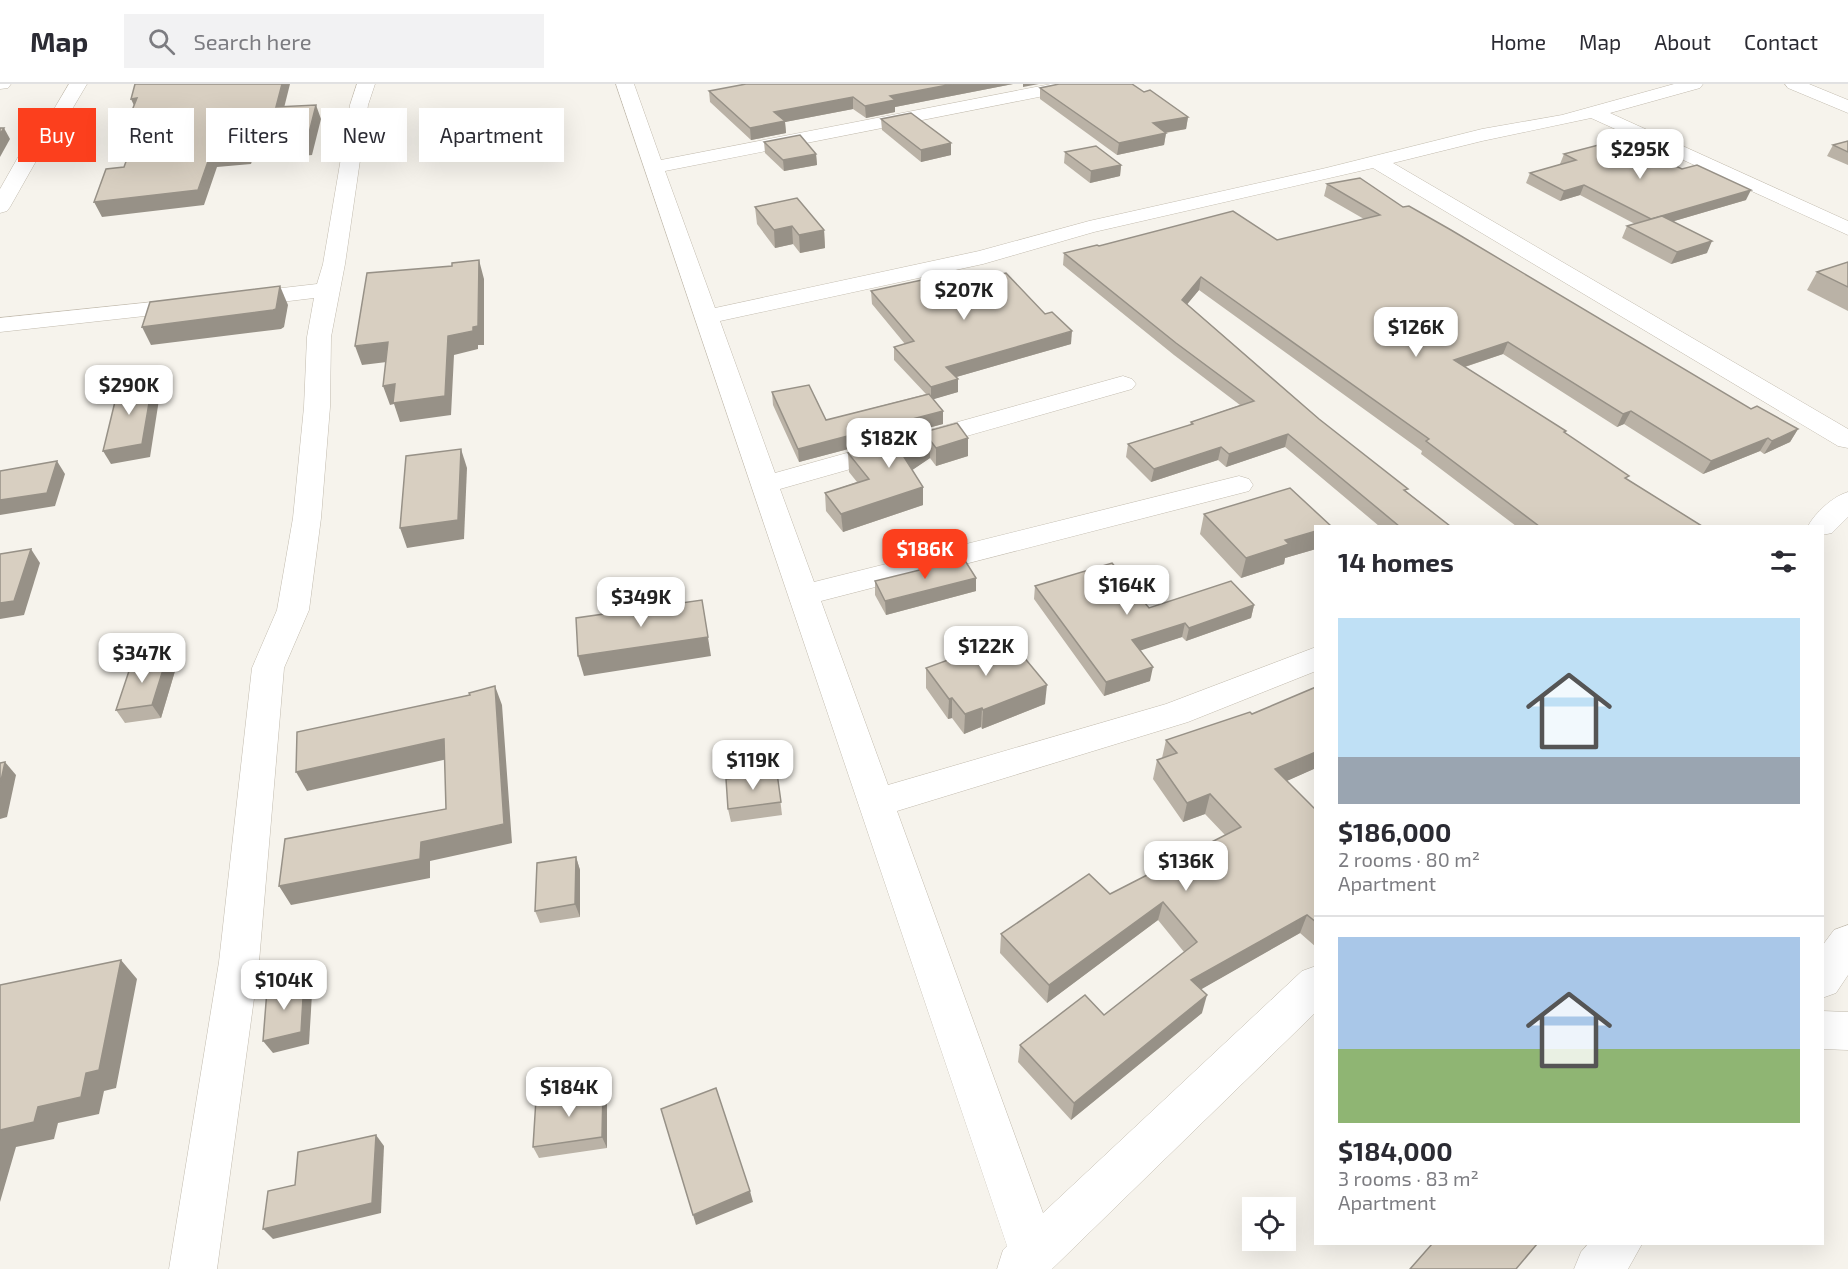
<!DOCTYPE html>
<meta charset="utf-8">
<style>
:root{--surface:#fff;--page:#f2f2f3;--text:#2b2b33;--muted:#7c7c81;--line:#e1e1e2;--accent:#fc3f1d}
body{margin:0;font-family:"Exo 2",sans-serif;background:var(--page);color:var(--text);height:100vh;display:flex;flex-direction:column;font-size:22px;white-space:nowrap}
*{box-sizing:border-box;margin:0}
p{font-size:20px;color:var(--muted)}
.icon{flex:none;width:33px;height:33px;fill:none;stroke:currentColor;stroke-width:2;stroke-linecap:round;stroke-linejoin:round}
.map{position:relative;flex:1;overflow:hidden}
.panel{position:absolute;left:1314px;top:441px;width:510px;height:720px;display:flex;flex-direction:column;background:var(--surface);border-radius:0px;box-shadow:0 6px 24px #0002}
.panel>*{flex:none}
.guide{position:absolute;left:18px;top:24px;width:570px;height:54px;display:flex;gap:12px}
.fabs{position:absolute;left:1242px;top:1113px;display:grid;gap:12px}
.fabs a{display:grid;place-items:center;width:54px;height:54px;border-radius:0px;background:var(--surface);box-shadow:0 6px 24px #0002;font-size:30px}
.price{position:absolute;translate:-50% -51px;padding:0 14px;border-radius:12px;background:#fff;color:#222;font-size:20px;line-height:39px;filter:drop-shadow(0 2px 3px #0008)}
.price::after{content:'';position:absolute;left:50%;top:36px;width:18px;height:14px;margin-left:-9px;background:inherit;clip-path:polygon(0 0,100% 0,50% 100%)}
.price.on{background:var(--accent);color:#fff}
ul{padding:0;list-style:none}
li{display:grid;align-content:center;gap:12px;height:318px;padding:0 24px}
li+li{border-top:2px solid var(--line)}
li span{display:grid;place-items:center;height:186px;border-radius:0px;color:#555}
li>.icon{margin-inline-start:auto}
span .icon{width:108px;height:108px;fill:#fffc;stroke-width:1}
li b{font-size:26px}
h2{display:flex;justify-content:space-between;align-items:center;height:72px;padding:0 24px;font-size:26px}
.pill{padding:0 21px;border-radius:0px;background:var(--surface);box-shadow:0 6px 24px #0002;font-size:21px;line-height:54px}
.pill.on{background:var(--accent);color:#fff}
header{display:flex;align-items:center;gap:36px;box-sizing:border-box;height:84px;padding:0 30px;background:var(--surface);border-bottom:2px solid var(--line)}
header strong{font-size:28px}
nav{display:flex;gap:33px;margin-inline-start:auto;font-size:21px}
.search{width:420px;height:54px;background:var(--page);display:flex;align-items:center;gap:15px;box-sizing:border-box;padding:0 21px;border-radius:0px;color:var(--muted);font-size:22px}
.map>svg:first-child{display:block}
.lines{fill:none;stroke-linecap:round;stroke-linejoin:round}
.minor-casing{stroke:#c2bbae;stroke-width:1}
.minor{fill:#fff;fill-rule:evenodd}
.wall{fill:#bab2a6}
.shaded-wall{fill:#979187}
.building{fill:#d8cfc1;stroke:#979187;stroke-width:1.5}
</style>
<header>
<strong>Map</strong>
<div class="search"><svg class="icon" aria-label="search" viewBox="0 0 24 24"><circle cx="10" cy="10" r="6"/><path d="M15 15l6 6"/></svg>Search here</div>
<nav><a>Home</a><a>Map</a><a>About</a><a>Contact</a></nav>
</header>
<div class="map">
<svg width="1848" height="1185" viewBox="0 0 1848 1185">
<rect width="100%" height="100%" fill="#f6f3ec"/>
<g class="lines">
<defs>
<g id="minor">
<polygon points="0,0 11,0 8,4 0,5"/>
<polygon points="69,0 87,0 71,27 44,63 10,123 7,127 0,129 0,105 25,61 54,25"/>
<polygon points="357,0 375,0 368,21 345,180 331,253 330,323 321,434 309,526 284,584 259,878 217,1185 169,1185 219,878 252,584 277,526 293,434 304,323 307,253 314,214 239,223 231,221 227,216 231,211 239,209 317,200 323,180 350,21"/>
<polygon points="616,0 634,0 661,76 1051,0 1088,0 1085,4 1079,5 665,87 715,224 979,167 1089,137 1326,84 1482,45 1562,31 1674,0 1703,0 1700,4 1610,29 1848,137 1848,151 1591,34 1482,57 1393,79 1848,345 1848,364 1838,362 1373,84 1094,148 983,180 720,237 775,389 1123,292 1132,295 1136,300 1132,305 780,405 814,498 1239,392 1249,395 1253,401 1249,407 821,517 888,701 1166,620 1316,563 1316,587 1188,638 897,727 1043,1129 1302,887 1316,882 1316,928 1052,1185 997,1185 1003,1166 1007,1162"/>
<polygon points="1785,0 1809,0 1848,16 1848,29 1788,4"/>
<polygon points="191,214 199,216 203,221 199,226 0,248 0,234"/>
<path d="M1848,408v25l-16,16 -10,2v-9h-14c7,-13 25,-30 40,-34z"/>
<polygon points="1848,841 1848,891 1836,909 1822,914 1822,862 1834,846"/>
<polygon points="1822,927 1848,928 1848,966 1822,965"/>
<polygon points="1588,1160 1642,1160 1628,1185 1574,1185 1581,1168"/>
</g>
</defs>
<use href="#minor" class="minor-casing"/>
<use href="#minor" class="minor"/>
</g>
<g class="wall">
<polygon points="1013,0 895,23 895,28 866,34 853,25 785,38 786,49 751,56 710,18 709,7"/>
<polygon points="1040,4 1144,8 1188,33 1186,45 1166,49 1164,61 1117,71 1040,15"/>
<polygon points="881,35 951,71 921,78 882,46"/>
<polygon points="1848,57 1848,81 1827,72 1833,61"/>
<polygon points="764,58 816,70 817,81 784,87 765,69"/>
<polygon points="1065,68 1121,81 1120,92 1090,99 1064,79"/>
<polygon points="1564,70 1636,70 1746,116 1674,137 1707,169 1671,180 1622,154 1627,142 1635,140 1580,111 1560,117 1526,99 1530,89 1561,80 1560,80"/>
<polygon points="1327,100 1403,123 1751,325 1798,345 1790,358 1764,370 1760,367 1703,390 1624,340 1617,343 1503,270 1465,283 1566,347 1565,349 1627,395 1702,442 1516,442 1421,370 1422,367 1199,206 1187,220 1319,335 1407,408 1450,442 1379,442 1285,363 1226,383 1218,376 1151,398 1126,373 1128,360 1190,341 1191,338 1240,321 1174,271 1063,181 1064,169 1099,162 1277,156 1364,135 1324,112"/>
<polygon points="755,123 824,146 825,164 800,169 793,160 775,164 757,140"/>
<polygon points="1848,178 1848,227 1807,206 1817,188"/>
<polygon points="963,198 1071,260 956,293 958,308 933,315 943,327 943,340 799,378 773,321 772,308 826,336 926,310 894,276 894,263 905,260 872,220 871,207"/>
<polygon points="957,339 968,372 936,382 930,374 912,386 923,403 923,421 843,448 826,427 825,409 857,398 849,388 848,369"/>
<polygon points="1204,430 1316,442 1316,465 1285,474 1284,480 1241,494 1200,450"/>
<polygon points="976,494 976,507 886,531 875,511 875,497"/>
<polygon points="1035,502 1149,524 1254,521 1251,534 1186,557 1182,553 1140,566 1150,597 1104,612 1034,515"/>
<polygon points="167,573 175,587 161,634 125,639 116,626"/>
<polygon points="926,584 1045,620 982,645 981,643 964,650 952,634 948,635 926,604"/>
<polygon points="1316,603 1316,684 1286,697 1316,726 1316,863 1300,849 1201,905 1202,929 1071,1036 1018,978 1020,961 1104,931 1184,868 1158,836 1047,919 1000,869 1001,850 1110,810 1225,751 1205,730 1183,738 1153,695 1157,676 1162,674 1166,656 1252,630"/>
<polygon points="777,689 782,731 731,738 728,725"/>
<polygon points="576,773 580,786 580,833 540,839 535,827"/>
<polygon points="603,1005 607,1016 607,1064 539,1074 533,1063"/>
</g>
<g class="shaded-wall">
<polygon points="282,0 290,0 281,36 276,23"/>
<polygon points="953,0 1013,0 895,23 895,28 866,34 865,22 890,12"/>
<polygon points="1023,0 1039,0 1023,3"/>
<polygon points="853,13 853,25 785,38 786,49 751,56 750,44 774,28"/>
<polygon points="137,14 144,28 150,41 137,43 131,29 137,28 131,15"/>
<polygon points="316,21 321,35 312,71 252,77 251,80 217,83 204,121 102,133 94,118 211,69 247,63"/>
<polygon points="1188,33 1186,45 1151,51 1153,39"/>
<polygon points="4,44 10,55 0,73 0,50"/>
<polygon points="1166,49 1164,61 1117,71 1119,59"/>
<polygon points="951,59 951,71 921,78 921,66"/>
<polygon points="816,70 817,81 784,87 783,76"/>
<polygon points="1121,81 1120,92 1090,99 1091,87"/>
<polygon points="1584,101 1580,111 1560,117 1564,107"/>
<polygon points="1751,106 1746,116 1647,145 1651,135"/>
<polygon points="792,142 793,160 775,164 774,146"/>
<polygon points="824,146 825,164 800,169 799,151"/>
<polygon points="1712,157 1707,169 1671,180 1677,168"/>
<polygon points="479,176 484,195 484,261 478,261 478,265 454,271 451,331 400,338 394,320 390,321 383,302 448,252"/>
<polygon points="1201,193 1199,206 1180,229 1182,216"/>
<polygon points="280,202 288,221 284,243 281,245 151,261 142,243"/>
<polygon points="1072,247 1071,260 946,296 946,283"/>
<polygon points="388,258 395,277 362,281 355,262"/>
<polygon points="1508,258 1503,270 1449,288 1454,276"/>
<polygon points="958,295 958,308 931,316 931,303"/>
<polygon points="153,296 160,309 150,373 111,380 103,367"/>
<polygon points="943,327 943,340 799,378 798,365"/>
<polygon points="1631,327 1624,340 1617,343 1623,330"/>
<polygon points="1798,345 1790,358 1764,370 1772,357"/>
<polygon points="1288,350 1285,363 1226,383 1229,370"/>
<polygon points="968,354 968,372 936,382 936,364"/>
<polygon points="1768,354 1760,367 1703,390 1711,377"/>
<polygon points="930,356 930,374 905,391 904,373"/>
<polygon points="1221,363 1218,376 1151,398 1154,385"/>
<polygon points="461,365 467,384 464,455 407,464 400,444"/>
<polygon points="57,377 65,390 55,422 0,431 0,416"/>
<polygon points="923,403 923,421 843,448 841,430"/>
<polygon points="1316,447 1316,465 1285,474 1284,480 1241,494 1246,474 1285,456"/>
<polygon points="31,465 40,479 24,531 0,535 0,519"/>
<polygon points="976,494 976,507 886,531 885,517"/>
<polygon points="702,516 711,572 584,592 578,572"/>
<polygon points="1254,521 1251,534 1186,557 1189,544"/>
<polygon points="1185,539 1182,553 1130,570 1132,556"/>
<polygon points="167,573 175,587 161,634 152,621"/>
<polygon points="1153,583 1150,597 1104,612 1106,598"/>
<polygon points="1047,601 1045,620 982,645 983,626"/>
<polygon points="495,602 502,621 512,759 430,777 430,794 291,821 279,802 421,758 504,740"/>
<polygon points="952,614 952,634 948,635 949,615"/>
<polygon points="982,624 981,643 964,650 965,630"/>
<polygon points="444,655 452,674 307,707 296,688"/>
<polygon points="1316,668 1316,684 1269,705 1275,685"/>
<polygon points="5,678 16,691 7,733 0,735 0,701"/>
<polygon points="1210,710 1205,730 1183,738 1187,719"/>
<polygon points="576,773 580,786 580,833 575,820"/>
<polygon points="1163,818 1158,836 1047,919 1049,901"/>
<polygon points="1307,831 1300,849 1186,914 1191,896"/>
<polygon points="121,876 137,895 116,1004 104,1007 99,1030 58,1039 54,1055 16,1063 0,1118 0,1046 38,1023 86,989"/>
<polygon points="304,897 312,910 309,960 273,969 263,957"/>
<polygon points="1207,911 1202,929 1071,1036 1074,1019"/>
<polygon points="603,1005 607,1016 607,1064 602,1053"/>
<polygon points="376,1051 384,1062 381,1129 273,1155 263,1145"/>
<polygon points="750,1107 753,1118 696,1141 693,1131"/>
</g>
<g class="building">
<polygon points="135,0 282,0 276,23 316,21 307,57 247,63 246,66 211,69 198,106 94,118 106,85 124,83 144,28 131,29 137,14 131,15"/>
<polygon points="746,0 953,0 890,12 895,16 865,22 853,13 774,28 785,37 750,44 709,7"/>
<polygon points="1059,0 1132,0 1144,8 1150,6 1188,33 1153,39 1166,49 1119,59 1040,4"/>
<polygon points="911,29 951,59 921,66 881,35"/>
<polygon points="0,44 4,44 0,50"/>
<polygon points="800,51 816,70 783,76 764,58"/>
<polygon points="1848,57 1848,68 1833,61"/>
<polygon points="1610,58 1636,70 1645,68 1682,85 1697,81 1751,106 1651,135 1584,101 1564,107 1530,89 1576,76 1564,70"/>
<polygon points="1096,62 1121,81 1091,87 1065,68"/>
<polygon points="1360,94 1403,123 1409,122 1451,146 1751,325 1757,322 1798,345 1772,357 1768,354 1711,377 1631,327 1623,330 1508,258 1454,276 1566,347 1564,348 1629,392 1625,394 1702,442 1539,442 1426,357 1429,355 1201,193 1182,216 1319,335 1408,405 1404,406 1450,442 1399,442 1288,350 1229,370 1221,363 1154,385 1128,360 1193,340 1191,338 1254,317 1176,259 1064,169 1097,161 1099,162 1233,127 1277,156 1380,131 1327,100"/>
<polygon points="797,114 824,146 799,151 792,142 774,146 755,123"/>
<polygon points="1662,132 1712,157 1677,168 1627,142"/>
<polygon points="479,176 478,242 473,243 473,247 448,252 445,312 393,319 395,300 383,302 388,258 355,262 367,189 452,182 452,179"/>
<polygon points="1848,178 1848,203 1817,188"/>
<polygon points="954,189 963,198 1006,189 1045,230 1052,228 1072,247 946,283 958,295 931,303 894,263 914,257 871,207"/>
<polygon points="280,202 276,225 273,226 142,243 150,218"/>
<polygon points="153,296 142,360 103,367 119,301"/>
<polygon points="809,301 826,336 929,310 943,327 798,365 772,308"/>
<polygon points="957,339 968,354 936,364 930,356 904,373 923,403 841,430 825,409 869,395 848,369"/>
<polygon points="461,365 458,436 400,444 406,372"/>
<polygon points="57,377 47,409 0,416 0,387"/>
<polygon points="1290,404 1331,442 1316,442 1316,447 1285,456 1289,460 1246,474 1204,430"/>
<polygon points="31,465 14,517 0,519 0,470"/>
<polygon points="964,475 976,494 885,517 875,497"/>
<polygon points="1112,479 1149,524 1231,497 1254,521 1189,544 1185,539 1132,556 1153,583 1106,598 1035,502"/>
<polygon points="702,516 708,553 578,572 576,534"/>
<polygon points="1008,554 1047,601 983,626 982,624 965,630 952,614 949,615 926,584"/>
<polygon points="167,573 152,621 116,626 132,578"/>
<polygon points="495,602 504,740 421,758 420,775 279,802 285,755 446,725 444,655 296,688 297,648 470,611 469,609"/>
<polygon points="1316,603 1316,668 1275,685 1316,726 1316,838 1307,831 1191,896 1207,911 1074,1019 1020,961 1085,911 1104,931 1197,858 1163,818 1049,901 1001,850 1089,790 1110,810 1241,743 1210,710 1187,719 1157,676 1177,669 1166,656 1250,628 1252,630"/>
<polygon points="5,678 0,701 0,679"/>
<polygon points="777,689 781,718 728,725 726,695"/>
<polygon points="576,773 575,820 535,827 537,779"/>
<polygon points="121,876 99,986 86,989 81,1013 38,1023 34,1038 0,1046 0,901"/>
<polygon points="304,897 301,948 263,957 267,906"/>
<polygon points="716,1004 750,1107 693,1131 661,1025"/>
<polygon points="603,1005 602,1053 533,1063 536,1015"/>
<polygon points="376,1051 372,1119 263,1145 268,1107 295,1101 298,1068"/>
<polygon points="1432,1160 1537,1160 1516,1185 1410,1185"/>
</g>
</svg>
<div class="fabs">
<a><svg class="icon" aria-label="locate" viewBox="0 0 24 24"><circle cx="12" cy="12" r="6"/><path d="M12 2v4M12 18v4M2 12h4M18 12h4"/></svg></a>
</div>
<b class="price" style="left:1640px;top:96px">$295K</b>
<b class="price" style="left:964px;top:237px">$207K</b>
<b class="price" style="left:1416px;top:274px">$126K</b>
<b class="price" style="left:129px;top:332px">$290K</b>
<b class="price" style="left:889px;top:385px">$182K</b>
<b class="price on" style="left:925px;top:496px">$186K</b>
<b class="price" style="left:1127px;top:532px">$164K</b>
<b class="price" style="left:641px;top:544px">$349K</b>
<b class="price" style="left:986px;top:593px">$122K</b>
<b class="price" style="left:142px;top:600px">$347K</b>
<b class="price" style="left:753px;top:707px">$119K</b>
<b class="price" style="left:1186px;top:808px">$136K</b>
<b class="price" style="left:284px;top:927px">$104K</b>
<b class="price" style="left:569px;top:1034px">$184K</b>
<div class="guide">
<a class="pill on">Buy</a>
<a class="pill">Rent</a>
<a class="pill">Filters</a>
<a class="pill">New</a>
<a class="pill">Apartment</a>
</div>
<section class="panel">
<h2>14 homes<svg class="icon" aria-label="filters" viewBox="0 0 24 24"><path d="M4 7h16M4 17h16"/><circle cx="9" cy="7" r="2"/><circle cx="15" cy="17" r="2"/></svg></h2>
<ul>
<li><span style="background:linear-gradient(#bfe0f5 75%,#9aa5b1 0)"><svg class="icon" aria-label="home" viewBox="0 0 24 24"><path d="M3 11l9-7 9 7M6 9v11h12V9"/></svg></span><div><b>$186,000</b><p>2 rooms · 80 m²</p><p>Apartment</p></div></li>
<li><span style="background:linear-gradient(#a9c7e8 60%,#8fb573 0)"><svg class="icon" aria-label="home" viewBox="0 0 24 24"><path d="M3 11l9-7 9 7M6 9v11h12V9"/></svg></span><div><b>$184,000</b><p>3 rooms · 83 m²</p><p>Apartment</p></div></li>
</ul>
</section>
</div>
